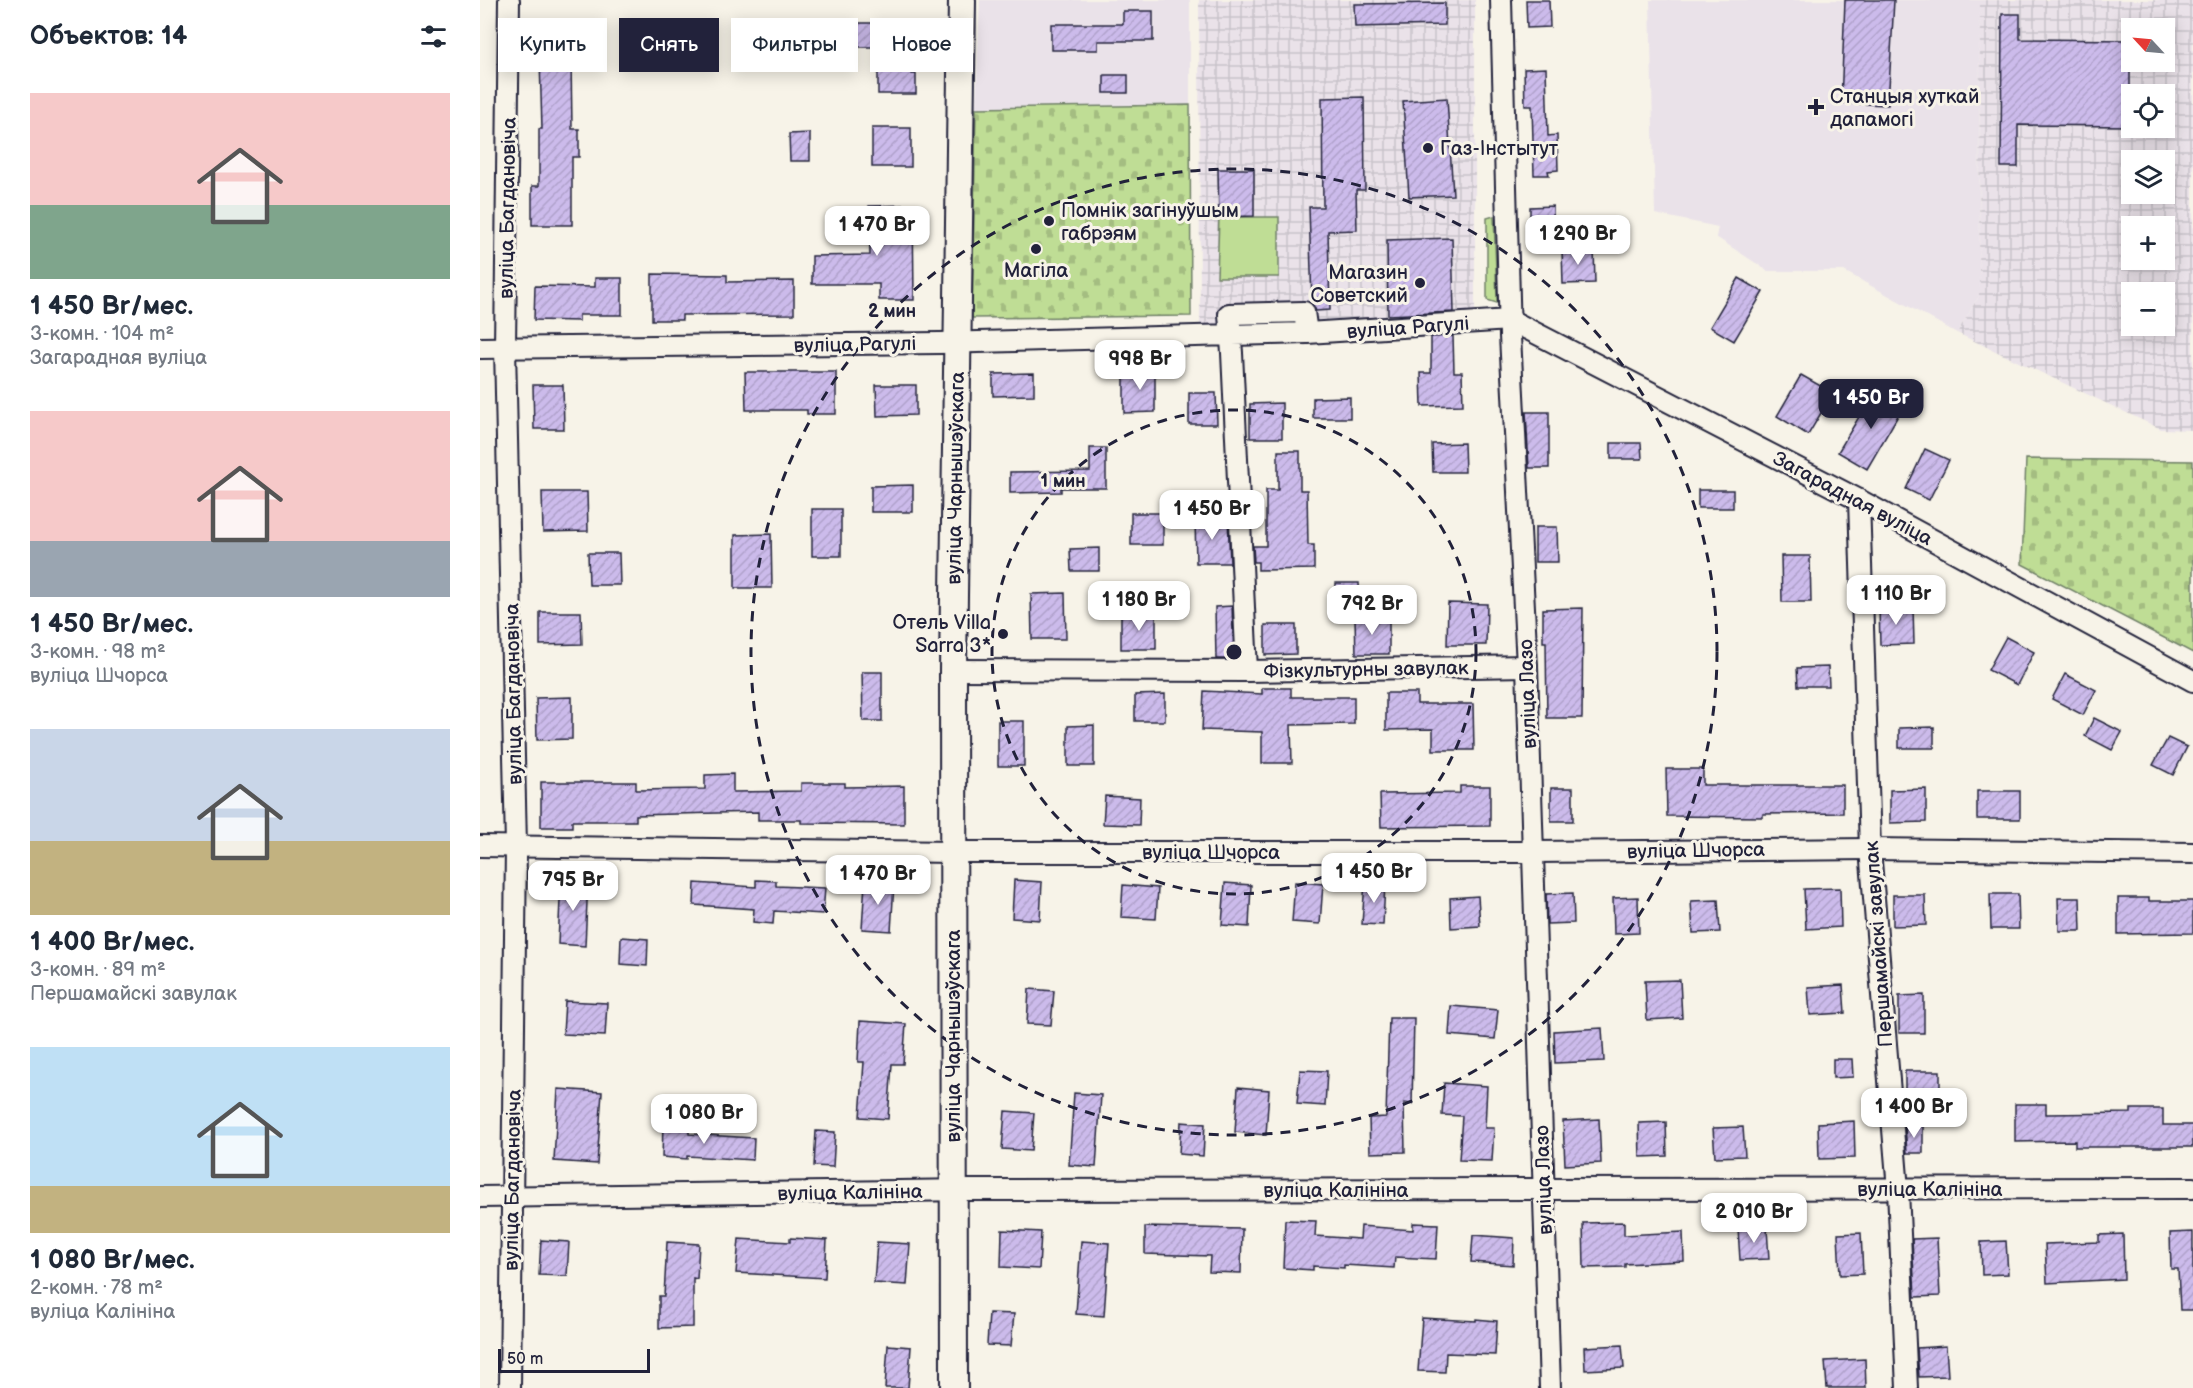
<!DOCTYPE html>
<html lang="ru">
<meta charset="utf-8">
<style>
:root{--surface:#fff;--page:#f2f2f3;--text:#1f2937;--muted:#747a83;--accent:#22223b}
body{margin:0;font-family:"Balsamiq Sans",sans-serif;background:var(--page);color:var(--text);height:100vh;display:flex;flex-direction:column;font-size:22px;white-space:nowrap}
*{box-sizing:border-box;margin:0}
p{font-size:20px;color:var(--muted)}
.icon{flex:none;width:33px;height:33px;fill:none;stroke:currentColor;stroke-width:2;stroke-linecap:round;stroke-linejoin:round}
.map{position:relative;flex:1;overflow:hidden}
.sheet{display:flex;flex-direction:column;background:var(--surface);width:480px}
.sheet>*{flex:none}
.guide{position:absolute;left:18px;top:18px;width:570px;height:54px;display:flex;gap:12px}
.needle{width:39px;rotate:296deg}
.controls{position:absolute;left:1641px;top:18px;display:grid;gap:12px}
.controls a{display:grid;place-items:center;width:54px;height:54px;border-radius:0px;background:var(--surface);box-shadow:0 3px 15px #0003;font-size:30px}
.scale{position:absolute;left:18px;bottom:15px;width:152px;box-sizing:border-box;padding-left:6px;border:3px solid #22223b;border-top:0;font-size:16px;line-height:21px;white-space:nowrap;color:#22223b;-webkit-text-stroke:4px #f7f3e8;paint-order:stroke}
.price{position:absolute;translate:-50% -51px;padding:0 14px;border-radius:12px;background:#fff;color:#222;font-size:20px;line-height:39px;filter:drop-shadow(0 2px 3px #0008)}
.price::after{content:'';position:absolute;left:50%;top:36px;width:18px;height:14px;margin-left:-9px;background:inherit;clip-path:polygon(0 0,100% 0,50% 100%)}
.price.active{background:var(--accent);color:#fff}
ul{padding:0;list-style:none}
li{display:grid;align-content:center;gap:12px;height:318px;padding:0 30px}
li span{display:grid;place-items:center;height:186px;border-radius:0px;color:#555}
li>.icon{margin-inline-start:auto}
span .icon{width:108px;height:108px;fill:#fffc;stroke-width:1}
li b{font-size:26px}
h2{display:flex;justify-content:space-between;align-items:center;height:72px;padding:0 30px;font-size:26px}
.chip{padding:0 21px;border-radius:0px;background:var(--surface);box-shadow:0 3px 15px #0003;font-size:21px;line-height:54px}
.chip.active{background:var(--accent);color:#fff}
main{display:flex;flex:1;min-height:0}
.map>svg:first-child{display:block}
.built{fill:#eae2e9}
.industrial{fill:url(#industrial-grid);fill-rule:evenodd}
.grass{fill:#bfdd95;stroke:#708068;stroke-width:1.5}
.cemetery{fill:url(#cemetery-stones);stroke:#708068;stroke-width:1.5}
.building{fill:url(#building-hatch);stroke:#22223b;stroke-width:1.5}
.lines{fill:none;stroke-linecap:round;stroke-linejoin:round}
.minor-casing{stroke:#22223b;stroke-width:24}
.major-casing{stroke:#22223b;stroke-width:30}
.minor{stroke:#f7f3e8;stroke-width:20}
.major{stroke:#f7f3e8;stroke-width:26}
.ring{fill:none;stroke:#22223b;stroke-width:3;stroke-dasharray:10 8}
.poi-dot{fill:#22223b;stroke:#f7f3e8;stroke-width:2}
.labels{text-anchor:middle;stroke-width:6;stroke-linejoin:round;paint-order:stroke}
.poi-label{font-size:20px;fill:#22223b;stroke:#f7f3e8;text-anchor:start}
.street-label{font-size:20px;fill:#22223b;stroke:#f7f3e8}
.centre{fill:#22223b;stroke:#f7f3e8;stroke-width:3}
.ring-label{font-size:18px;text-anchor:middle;font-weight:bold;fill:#22223b;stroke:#f7f3e8;stroke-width:6;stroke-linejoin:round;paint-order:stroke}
</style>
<main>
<section class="sheet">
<h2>Объектов: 14<svg class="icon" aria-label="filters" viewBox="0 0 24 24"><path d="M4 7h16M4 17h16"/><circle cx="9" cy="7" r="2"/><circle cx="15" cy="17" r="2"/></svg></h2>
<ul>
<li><span style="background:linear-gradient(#f6c9c9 60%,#7fa58c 0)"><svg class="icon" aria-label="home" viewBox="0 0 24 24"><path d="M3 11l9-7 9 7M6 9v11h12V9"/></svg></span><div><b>1 450 Br/мес.</b><p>3-комн. · 104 m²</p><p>Загарадная вуліца</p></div></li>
<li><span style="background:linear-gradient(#f6c9c9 70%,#9aa5b1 0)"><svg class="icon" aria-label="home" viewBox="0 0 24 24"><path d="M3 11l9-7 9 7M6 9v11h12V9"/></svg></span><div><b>1 450 Br/мес.</b><p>3-комн. · 98 m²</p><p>вуліца Шчорса</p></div></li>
<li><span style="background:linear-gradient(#c9d6e8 60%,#c2b280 0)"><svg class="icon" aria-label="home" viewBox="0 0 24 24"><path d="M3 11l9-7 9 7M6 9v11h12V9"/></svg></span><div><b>1 400 Br/мес.</b><p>3-комн. · 89 m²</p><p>Першамайскі завулак</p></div></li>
<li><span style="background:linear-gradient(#bfe0f5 75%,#c2b280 0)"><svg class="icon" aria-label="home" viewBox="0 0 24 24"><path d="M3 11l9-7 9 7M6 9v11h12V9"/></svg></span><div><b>1 080 Br/мес.</b><p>2-комн. · 78 m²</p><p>вуліца Калініна</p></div></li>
</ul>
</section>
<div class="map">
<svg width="1713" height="1388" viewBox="0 0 1713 1388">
<defs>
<pattern id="industrial-grid" width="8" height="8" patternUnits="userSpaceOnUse" patternTransform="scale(1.5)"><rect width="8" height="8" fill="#eae2e9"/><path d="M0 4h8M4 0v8" fill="none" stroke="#c8c2c9"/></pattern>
<pattern id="cemetery-stones" width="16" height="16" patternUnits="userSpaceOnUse" patternTransform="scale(1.5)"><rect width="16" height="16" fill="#bfdd95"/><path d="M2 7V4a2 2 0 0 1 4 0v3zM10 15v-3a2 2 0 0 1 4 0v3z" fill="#a4bd81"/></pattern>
<pattern id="building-hatch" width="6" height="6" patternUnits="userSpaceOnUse" patternTransform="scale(1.5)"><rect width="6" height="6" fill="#ccbbeb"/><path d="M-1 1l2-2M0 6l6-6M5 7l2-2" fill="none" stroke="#afa0ca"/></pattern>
</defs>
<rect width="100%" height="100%" fill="#f7f3e8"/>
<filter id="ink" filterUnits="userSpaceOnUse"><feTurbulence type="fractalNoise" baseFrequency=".0167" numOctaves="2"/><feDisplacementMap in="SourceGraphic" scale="12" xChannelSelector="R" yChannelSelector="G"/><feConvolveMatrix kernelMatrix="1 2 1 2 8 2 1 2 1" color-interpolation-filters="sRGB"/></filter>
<g filter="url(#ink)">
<g class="built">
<polygon points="500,0 710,0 710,105 496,108"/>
<polygon points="1170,0 1500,0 1499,296 1477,333 1364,271 1288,271 1236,237 1238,227 1175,214"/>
</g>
<g class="industrial">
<polygon points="719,0 995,0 995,324 720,325"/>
<path d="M1500,0h213v430l-32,-1 -204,-96 22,-37zM1652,28h32v34h-32zM1652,94h32v34h-32zM1652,160h32v34h-32zM1652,226h32v34h-32zM1652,292h32v34h-32z"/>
</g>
<g class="grass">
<polygon points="1014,216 1017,300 1017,303 1007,300 1007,218"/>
<polygon points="739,217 799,217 799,277 737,277"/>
</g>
<g class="cemetery">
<polygon points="710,105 711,316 492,318 496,108"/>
<polygon points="1546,459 1713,461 1713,653 1542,564"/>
</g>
<g class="building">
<polygon points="1046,0 1069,0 1070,27 1047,28"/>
<polygon points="1365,0 1414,0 1408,105 1361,103"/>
<polygon points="965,3 965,25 875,27 874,4"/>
<polygon points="643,11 673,11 673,41 618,41 618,50 571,50 571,24 643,24"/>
<polygon points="1522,14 1540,14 1540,39 1650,40 1650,126 1538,125 1538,167 1521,167"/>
<polygon points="376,23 432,23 432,74 436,74 436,94 398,94 398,47 376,47"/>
<polygon points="59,25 116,25 116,60 91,60 92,129 99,129 99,157 92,157 92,225 52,225 52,186 59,186 59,129 62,129"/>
<polygon points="1066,68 1068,136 1077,135 1078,170 1068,171 1069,175 1054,175 1052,106 1045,106 1044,69"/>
<rect x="624" y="75" width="24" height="18"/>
<polygon points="884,97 885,190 876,190 877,230 848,231 850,310 836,311 832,303 829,207 843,207 842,98"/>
<polygon points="967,98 973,195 929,197 923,101"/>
<rect x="392" y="128" width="39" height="39"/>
<polygon points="330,133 330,161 310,161 309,134"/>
<polygon points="738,169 774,169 774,216 739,217"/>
<polygon points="433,205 434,300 399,300 399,284 332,284 332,256 390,255 389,206"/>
<polygon points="1073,206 1074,245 1050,245 1050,207"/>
<polygon points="972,238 974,312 908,315 907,240"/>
<polygon points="1114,249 1115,283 1083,284 1082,250"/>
<polygon points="172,274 247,275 247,282 314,281 314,314 202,315 202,320 172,320"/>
<polygon points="115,278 142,278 142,315 99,315 99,321 54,320 55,286 115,287"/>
<polygon points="1259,278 1283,292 1254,341 1230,327"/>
<polygon points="973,336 974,372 982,372 983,405 942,406 941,373 951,373 951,337"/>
<polygon points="675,369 675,412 644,413 644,370"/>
<polygon points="265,372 356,372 356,414 327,414 327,410 266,410"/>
<polygon points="554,373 554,395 513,396 513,374"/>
<polygon points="1321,375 1353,393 1328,435 1297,416"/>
<polygon points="53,385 83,385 84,429 54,429"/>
<polygon points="396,385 436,385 436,415 397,416"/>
<polygon points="1395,390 1423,407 1387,469 1358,452"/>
<polygon points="709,393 736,393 737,424 709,424"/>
<polygon points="870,397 870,418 833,418 833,398"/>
<polygon points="802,403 802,438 770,438 770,404"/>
<polygon points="1046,412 1069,412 1069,468 1049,468"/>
<polygon points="984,443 985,472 953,472 952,444"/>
<polygon points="1131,443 1161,443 1162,459 1131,459"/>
<polygon points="610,448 626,448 626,488 581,488 581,492 530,493 530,472 610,471"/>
<polygon points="1445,449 1469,460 1449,500 1426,489"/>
<polygon points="798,451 820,451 820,490 827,490 828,545 834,545 834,569 778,570 778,562 774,562 773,546 786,546 786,490 798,490"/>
<polygon points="433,485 433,512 391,512 391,486"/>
<rect x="1218" y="490" width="35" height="18"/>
<polygon points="62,492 107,492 108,531 63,532"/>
<rect x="332" y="509" width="29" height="47"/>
<rect x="651" y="513" width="32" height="32"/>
<polygon points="748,518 750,563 716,563 715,519"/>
<polygon points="1055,527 1077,527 1078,562 1055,562"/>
<polygon points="291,534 292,588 255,588 255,535"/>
<polygon points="619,548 619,571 591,571 590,549"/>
<polygon points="108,553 139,553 140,585 109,585"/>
<polygon points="1301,556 1330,556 1331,602 1302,602"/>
<polygon points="856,583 879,583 880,608 856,608"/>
<polygon points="585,593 586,639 552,639 551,594"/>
<polygon points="968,603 1007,604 1006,645 967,645"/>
<polygon points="752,606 754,659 736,659 735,607"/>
<polygon points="1399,607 1433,607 1434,644 1400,645"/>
<polygon points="1103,608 1102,718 1067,718 1066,642 1063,642 1063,609"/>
<polygon points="60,612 101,612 102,644 60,645"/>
<rect x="641" y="615" width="35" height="34"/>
<polygon points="909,618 909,654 876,654 875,619"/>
<polygon points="785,625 816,625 816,654 785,655"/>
<polygon points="1526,637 1554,652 1537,685 1508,670"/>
<polygon points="1348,667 1349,686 1318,686 1317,668"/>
<polygon points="382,672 402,672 402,721 383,721"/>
<polygon points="1585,674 1616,690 1603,715 1572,699"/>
<polygon points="782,688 811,688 811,697 874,697 874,724 811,725 812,763 782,763 782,732 722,730 724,691 782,694"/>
<polygon points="906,693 937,693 937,704 993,704 994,750 953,750 953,729 906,730"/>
<polygon points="685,694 685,721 655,721 655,695"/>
<polygon points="92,697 92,739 57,740 56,698"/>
<polygon points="1614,718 1642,732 1632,750 1605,736"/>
<rect x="518" y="721" width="26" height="45"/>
<polygon points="614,725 614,766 588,766 588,726"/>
<polygon points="1454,727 1454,748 1419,748 1419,728"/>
<polygon points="1688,738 1707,747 1693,775 1673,765"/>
<polygon points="1186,769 1223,769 1223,785 1363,785 1363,813 1283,814 1283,817 1187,816"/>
<polygon points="253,774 253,792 321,791 321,783 365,783 365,787 424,786 424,824 321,823 321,820 278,820 278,812 156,815 156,821 92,821 92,827 61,827 61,782 156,782 156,790 225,789 225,775"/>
<polygon points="980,786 1010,786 1010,826 901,827 900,794 980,793"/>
<rect x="1071" y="788" width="22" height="33"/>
<polygon points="1446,789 1446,822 1410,823 1410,790"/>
<rect x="1497" y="791" width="43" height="28"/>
<polygon points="625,796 660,798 659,825 623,824"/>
<polygon points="81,878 108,880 105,946 78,944"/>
<polygon points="276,880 296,881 296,886 345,888 343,914 294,911 293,924 273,922 274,909 214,905 215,883 276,887"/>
<polygon points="534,880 562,882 560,920 532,918"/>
<polygon points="385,882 414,884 411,931 382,929"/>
<polygon points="815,882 843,884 840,924 812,922"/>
<polygon points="885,882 905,883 903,925 882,924"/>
<polygon points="745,883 771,885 769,927 742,925"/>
<polygon points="643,885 678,888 676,919 641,917"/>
<polygon points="1360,888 1361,927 1326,929 1324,889"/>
<polygon points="1093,893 1094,923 1067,924 1066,894"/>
<polygon points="1510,894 1538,894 1539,929 1511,929"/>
<polygon points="1413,895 1445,895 1446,925 1413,926"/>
<polygon points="998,896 1000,926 971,928 970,898"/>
<polygon points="1158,897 1159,933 1134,934 1133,898"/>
<polygon points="1578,898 1600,898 1601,931 1579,931"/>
<polygon points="1638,898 1669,898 1669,901 1713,901 1713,933 1638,934"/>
<polygon points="1238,900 1240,932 1213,933 1211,901"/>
<polygon points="141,937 168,939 167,966 140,964"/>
<polygon points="1200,980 1202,1018 1167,1020 1165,981"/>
<polygon points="1363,985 1365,1013 1330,1015 1328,987"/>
<polygon points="549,989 574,991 571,1025 547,1024"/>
<polygon points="1444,995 1444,1033 1419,1033 1419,996"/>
<polygon points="85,1001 127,1003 125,1036 83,1034"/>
<polygon points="971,1006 1018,1010 1015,1039 969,1035"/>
<polygon points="909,1018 934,1018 932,1104 924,1103 925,1152 890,1153 889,1118 906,1117"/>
<polygon points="380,1021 426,1024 423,1064 412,1064 408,1119 380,1117 384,1062 378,1062"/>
<polygon points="1122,1028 1124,1061 1075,1063 1074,1031"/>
<polygon points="1353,1059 1372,1059 1373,1077 1353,1078"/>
<polygon points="820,1070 847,1071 845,1106 817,1104"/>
<rect x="1425" y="1071" width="35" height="21"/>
<polygon points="964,1083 1007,1086 1005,1128 1014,1128 1012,1161 979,1160 982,1116 962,1115"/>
<polygon points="758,1087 789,1090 786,1135 755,1132"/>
<polygon points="78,1089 122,1092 117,1164 74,1161"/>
<polygon points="594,1093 621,1095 616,1167 589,1165"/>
<polygon points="1535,1104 1566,1104 1566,1114 1651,1113 1651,1109 1683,1109 1683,1125 1713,1125 1713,1147 1595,1147 1595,1141 1535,1142"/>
<polygon points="525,1111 554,1113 551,1151 522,1149"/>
<polygon points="1119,1119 1121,1163 1085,1165 1083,1121"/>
<polygon points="1374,1121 1375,1158 1339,1159 1338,1123"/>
<polygon points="701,1122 725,1124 723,1156 699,1154"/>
<polygon points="1186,1122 1187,1156 1160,1157 1159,1123"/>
<polygon points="183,1125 209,1126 209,1134 274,1138 273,1160 207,1156 207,1159 182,1157"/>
<polygon points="1425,1125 1443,1125 1443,1153 1427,1153"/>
<polygon points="1263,1127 1265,1156 1235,1157 1233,1128"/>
<polygon points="336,1131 355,1132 353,1167 334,1166"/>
<polygon points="805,1220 836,1221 835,1236 880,1239 881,1226 933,1230 933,1223 958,1224 956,1259 915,1257 914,1268 864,1265 864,1268 833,1266 833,1270 803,1268"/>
<polygon points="1144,1222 1144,1235 1203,1232 1204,1261 1145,1264 1145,1267 1104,1268 1103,1223"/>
<polygon points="665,1227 762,1229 761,1273 729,1272 730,1256 665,1254"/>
<polygon points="1287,1228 1289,1259 1260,1260 1258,1229"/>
<polygon points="522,1230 561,1232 559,1269 521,1267"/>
<polygon points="1713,1232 1713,1310 1700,1310 1698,1269 1691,1269 1690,1233"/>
<polygon points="1381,1233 1383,1274 1360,1275 1358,1234"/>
<polygon points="1643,1234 1644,1279 1567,1283 1565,1244 1619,1242 1619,1235"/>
<polygon points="993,1235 1034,1238 1033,1265 991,1262"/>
<polygon points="310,1238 347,1240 345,1278 256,1273 259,1239 310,1242"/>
<polygon points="1457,1238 1460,1296 1435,1297 1432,1239"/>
<polygon points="61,1240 89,1242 87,1276 59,1275"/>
<polygon points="601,1241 629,1243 624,1316 596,1314"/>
<polygon points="1526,1241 1528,1274 1502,1275 1501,1242"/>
<polygon points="187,1242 219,1244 217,1279 213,1278 213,1327 179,1328 179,1296 184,1296"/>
<polygon points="397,1242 430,1244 427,1285 394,1283"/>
<polygon points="509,1313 534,1314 531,1346 507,1345"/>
<polygon points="942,1318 996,1321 996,1319 1017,1321 1015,1355 966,1353 965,1372 938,1371"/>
<polygon points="408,1345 431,1347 428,1388 405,1388"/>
<polygon points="1142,1345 1144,1368 1105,1370 1104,1347"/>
<polygon points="1466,1346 1468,1376 1439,1377 1437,1348"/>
<polygon points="1385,1359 1386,1388 1347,1388 1345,1361"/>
</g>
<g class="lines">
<defs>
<g id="minor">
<polyline points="29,0 25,348 36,846 30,1388"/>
<polyline points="1021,0 1030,336 1047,666 1070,1388"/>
<polyline points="1030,320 1379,500 1713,681"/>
<polyline points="827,333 1030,320"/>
<polyline points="0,348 460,343 827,333 824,312 749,314 752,353 767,671"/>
<polyline points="1379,500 1390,849 1418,1190 1427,1388"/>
<polyline points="473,670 767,671 1047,666"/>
<polyline points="0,846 474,852 1052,852 1390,849 1713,853"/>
<polyline points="0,1197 490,1190 1713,1188"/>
</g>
<polyline id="major" points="474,1388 473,670 482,0"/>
</defs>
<use href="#minor" class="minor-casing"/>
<use href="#major" class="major-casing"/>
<use href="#minor" class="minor"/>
<use href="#major" class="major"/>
</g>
</g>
<g class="ring">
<circle cx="754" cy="652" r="242"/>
<circle cx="754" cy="652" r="483"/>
</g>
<g class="poi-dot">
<path d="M1333 98h6v6h6v6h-6v6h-6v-6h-6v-6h6z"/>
<circle cx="948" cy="148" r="6"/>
<circle cx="569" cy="221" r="6"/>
<circle cx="556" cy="249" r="6"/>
<circle cx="940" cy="283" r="6"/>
<circle cx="523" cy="634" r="6"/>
</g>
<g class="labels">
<g class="poi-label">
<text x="1350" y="103">Станцыя хуткай<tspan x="1350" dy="23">дапамогі</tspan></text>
<text x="960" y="155">Газ-Інстытут</text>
<text x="581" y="217">Помнік загінуўшым<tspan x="581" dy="23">габрэям</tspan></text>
<text x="556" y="277" text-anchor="middle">Магіла</text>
<text x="928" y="279" text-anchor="end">Магазин<tspan x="928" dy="23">Советский</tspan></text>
<text x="511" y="629" text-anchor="end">Отель Villa<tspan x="511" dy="23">Sarra 3*</tspan></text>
</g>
<g class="street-label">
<text transform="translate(27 208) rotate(-89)" y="7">вуліца Багдановіча</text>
<text transform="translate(928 327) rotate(-4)" y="7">вуліца Рагулі</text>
<text transform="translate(375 344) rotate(-1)" y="7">вуліца Рагулі</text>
<text transform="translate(475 478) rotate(-89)" y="7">вуліца Чарнышэўскага</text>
<text transform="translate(1373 498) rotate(28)" y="7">Загарадная вуліца</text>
<text transform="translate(886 669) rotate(-1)" y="7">Фізкультурны завулак</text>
<text transform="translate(33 694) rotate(-91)" y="7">вуліца Багдановіча</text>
<text transform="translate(1047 694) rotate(-92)" y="7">вуліца Лазо</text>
<text transform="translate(1216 850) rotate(-1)" y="7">вуліца Шчорса</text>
<text x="731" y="859">вуліца Шчорса</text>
<text transform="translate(1398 944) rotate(-94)" y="7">Першамайскі завулак</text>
<text transform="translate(473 1036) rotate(-90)" y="7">вуліца Чарнышэўскага</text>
<text transform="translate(32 1180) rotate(-89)" y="7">вуліца Багдановіча</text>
<text transform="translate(1063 1180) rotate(-92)" y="7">вуліца Лазо</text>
<text x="1450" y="1196">вуліца Калініна</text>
<text x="856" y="1197">вуліца Калініна</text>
<text transform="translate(370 1192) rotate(-1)" y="7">вуліца Калініна</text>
</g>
</g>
<circle cx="754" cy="652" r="9" class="centre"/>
<g class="ring-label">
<text x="412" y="317">2 мин</text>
<text x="583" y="487">1 мин</text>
</g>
</svg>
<div class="controls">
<a><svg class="needle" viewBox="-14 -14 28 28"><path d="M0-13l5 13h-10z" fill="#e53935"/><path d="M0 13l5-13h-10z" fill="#747a83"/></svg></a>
<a><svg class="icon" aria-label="locate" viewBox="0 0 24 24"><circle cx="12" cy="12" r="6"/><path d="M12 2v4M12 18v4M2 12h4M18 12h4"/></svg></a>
<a><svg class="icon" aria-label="layers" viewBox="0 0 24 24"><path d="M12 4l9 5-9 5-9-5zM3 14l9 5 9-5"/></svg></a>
<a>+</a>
<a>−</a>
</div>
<div class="scale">50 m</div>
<b class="price" style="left:397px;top:257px">1 470 Br</b>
<b class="price" style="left:1098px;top:266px">1 290 Br</b>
<b class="price" style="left:660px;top:391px">998 Br</b>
<b class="price active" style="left:1391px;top:430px">1 450 Br</b>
<b class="price" style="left:732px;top:541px">1 450 Br</b>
<b class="price" style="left:1416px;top:626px">1 110 Br</b>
<b class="price" style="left:659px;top:632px">1 180 Br</b>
<b class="price" style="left:892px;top:636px">792 Br</b>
<b class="price" style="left:894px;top:904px">1 450 Br</b>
<b class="price" style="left:398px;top:906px">1 470 Br</b>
<b class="price" style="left:93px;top:912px">795 Br</b>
<b class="price" style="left:1434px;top:1139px">1 400 Br</b>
<b class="price" style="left:224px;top:1145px">1 080 Br</b>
<b class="price" style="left:1274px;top:1244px">2 010 Br</b>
<div class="guide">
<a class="chip">Купить</a>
<a class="chip active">Снять</a>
<a class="chip">Фильтры</a>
<a class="chip">Новое</a>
</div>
</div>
</main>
